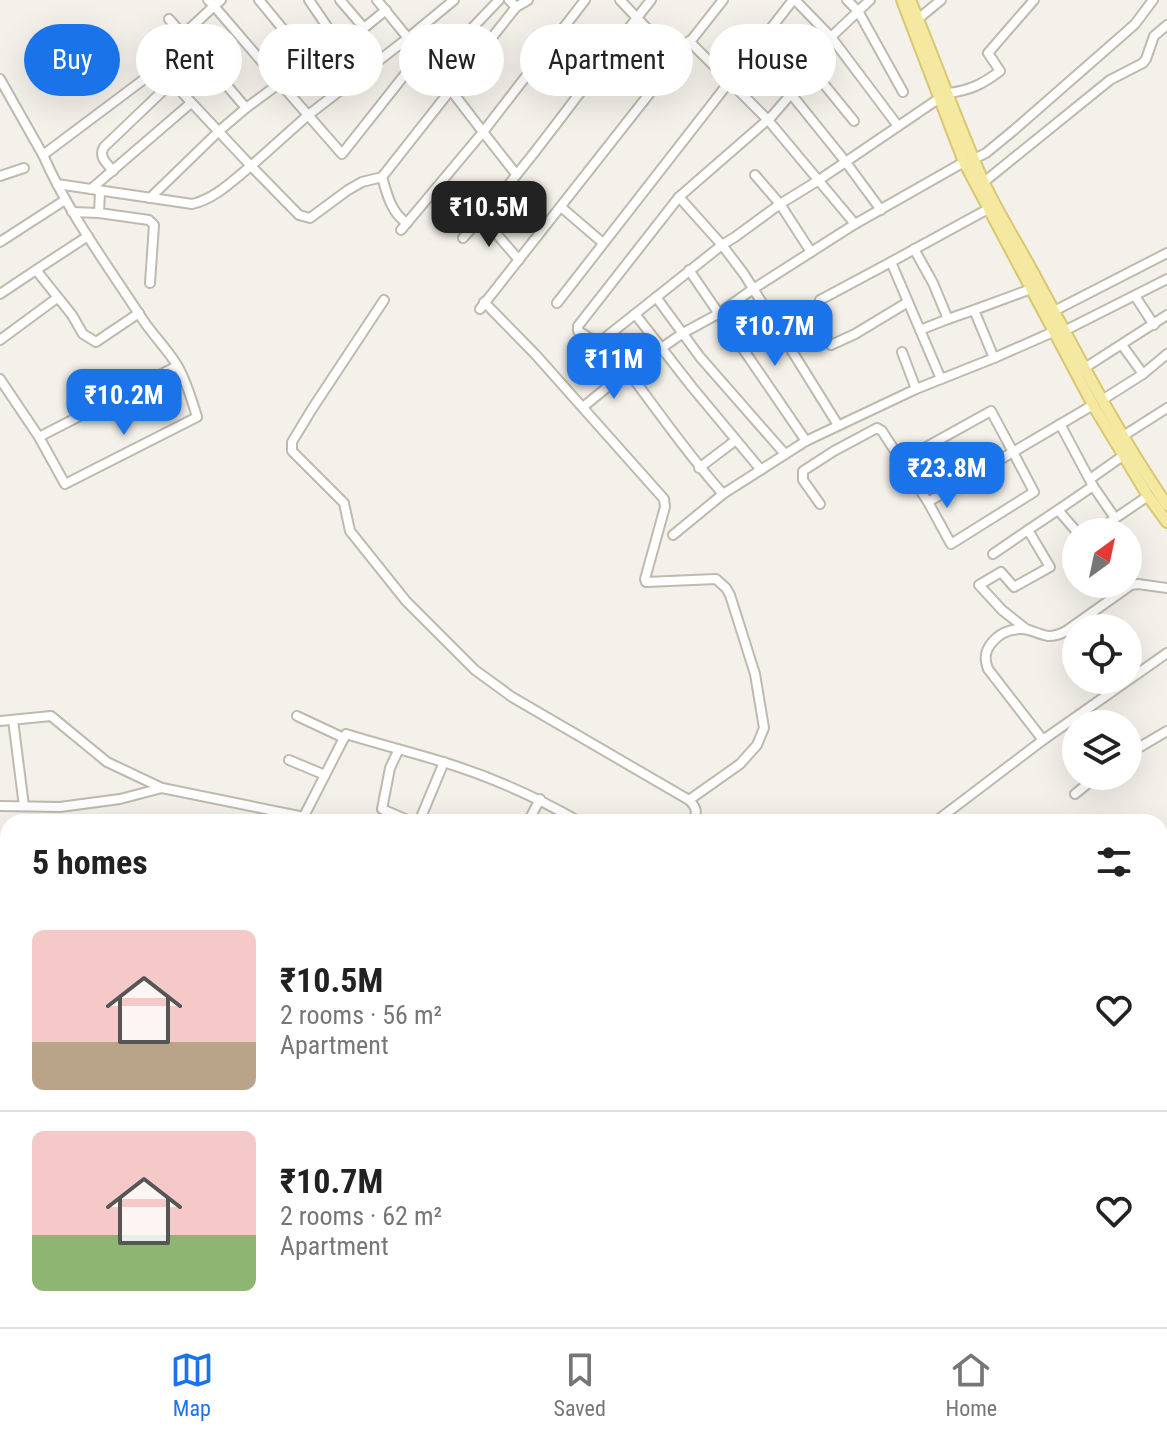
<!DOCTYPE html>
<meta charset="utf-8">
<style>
:root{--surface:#fff;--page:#f6f6f6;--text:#222;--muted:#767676;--line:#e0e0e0;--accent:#1a73e8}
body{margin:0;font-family:"Roboto Condensed",sans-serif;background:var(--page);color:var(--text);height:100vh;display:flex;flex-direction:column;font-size:30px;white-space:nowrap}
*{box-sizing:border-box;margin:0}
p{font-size:26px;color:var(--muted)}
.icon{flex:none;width:44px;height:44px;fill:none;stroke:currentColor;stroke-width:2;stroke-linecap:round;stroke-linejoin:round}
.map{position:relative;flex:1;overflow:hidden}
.details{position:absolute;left:0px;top:814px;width:1168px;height:514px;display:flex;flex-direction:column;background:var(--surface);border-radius:24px 24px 0 0;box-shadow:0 8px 32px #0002}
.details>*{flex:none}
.hud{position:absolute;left:24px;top:24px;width:1120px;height:72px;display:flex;gap:16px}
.needle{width:52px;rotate:33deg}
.buttons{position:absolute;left:1062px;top:518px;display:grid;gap:16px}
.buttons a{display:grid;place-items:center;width:80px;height:80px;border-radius:50%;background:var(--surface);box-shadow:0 8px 32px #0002;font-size:40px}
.price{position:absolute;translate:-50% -68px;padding:0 18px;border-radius:16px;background:var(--accent);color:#fff;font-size:26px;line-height:52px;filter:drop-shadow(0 2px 4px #0008)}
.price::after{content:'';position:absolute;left:50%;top:48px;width:24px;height:18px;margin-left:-12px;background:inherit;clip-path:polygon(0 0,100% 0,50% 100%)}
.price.on{background:#222;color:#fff}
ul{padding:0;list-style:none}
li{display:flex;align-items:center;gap:24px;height:200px;padding:0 32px}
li+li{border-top:2px solid var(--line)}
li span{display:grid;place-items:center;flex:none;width:224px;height:160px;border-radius:12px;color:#555}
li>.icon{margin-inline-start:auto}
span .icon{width:96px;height:96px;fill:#fffc;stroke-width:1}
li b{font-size:34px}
h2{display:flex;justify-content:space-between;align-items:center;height:96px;padding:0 32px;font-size:34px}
.tag{padding:0 28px;border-radius:36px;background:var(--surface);box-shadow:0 8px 32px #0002;font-size:28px;line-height:72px}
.tag.on{background:var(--accent);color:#fff}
.menu{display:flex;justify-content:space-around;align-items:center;height:112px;border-top:2px solid var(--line);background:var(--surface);font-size:22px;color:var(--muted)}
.menu a{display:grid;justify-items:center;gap:4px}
.menu .on{color:var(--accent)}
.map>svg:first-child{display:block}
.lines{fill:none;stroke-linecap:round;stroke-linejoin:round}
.minor-casing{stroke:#bebaad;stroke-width:12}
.major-casing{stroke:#d9c872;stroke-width:14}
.minor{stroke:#fff;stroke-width:8}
.major{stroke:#f5e9a1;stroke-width:10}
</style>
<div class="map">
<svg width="1167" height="1327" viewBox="0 0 1167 1327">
<rect width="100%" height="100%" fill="#f3f1e9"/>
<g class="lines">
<defs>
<g id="minor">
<polyline points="221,0 214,6 287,91 386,10"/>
<polyline points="259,0 316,69"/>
<polyline points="309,0 341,47"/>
<polyline points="340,0 364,28"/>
<polyline points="509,0 516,7 528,0"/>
<polyline points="620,0 676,59"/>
<polyline points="795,0 831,37 870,0"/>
<polyline points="847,0 858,11 903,92"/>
<polyline points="169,19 183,35"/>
<polyline points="918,19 941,0"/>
<polyline points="689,41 768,120 855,224"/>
<polyline points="190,42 246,108 280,83"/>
<polyline points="420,52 434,68 499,0"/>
<polyline points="810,67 854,121"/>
<polyline points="159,68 251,166 307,116 408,38 454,0"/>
<polyline points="434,68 483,132 585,0"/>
<polyline points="0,79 43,155 159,68 190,42 183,35 214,6 208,0"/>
<polyline points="287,91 342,154 421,54 377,0"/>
<polyline points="791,94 845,161 881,210"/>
<polyline points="974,159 986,153 1014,130 1126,32 1135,24 1153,0"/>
<path d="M113,171c-6,-8 -15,-14 -9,-24l67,-64"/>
<polyline points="755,175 780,204 811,252"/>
<polyline points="0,176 24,168"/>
<path d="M382,177c5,17 9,36 25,46"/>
<polyline points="984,182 1110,80 1143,63 1146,59 1154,36 1167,25"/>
<path d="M57,184l135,20c23,-5 41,-24 59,-38l48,49 11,3 38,-28 14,-8 20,-5 134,-170"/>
<polyline points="91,189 191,103"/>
<polyline points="100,191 99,213 149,220 154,225 150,283"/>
<polyline points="679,197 722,245 744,274 838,425"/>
<polyline points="150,198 219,131 246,108"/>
<polyline points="561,207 603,243"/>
<polyline points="72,212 99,213"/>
<polyline points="482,217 519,260"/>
<polyline points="401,230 483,132 516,174"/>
<polyline points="88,236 36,270 72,315 83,334 96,342 139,313"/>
<path d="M463,238c68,-75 125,-159 188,-238"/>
<polyline points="0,242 65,200"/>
<polyline points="914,249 933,283 948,319 974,310"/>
<polyline points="689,270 806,441"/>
<polyline points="0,294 36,270"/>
<polyline points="1135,296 1154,325"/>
<polyline points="656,297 700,357 785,454"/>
<path d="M384,300l-72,109 -20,33v9l52,52 6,28 56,70 69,69 37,27 177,103c8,8 9,13 3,22"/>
<polyline points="820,300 891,262"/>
<polyline points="484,302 535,354 664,499 665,507 645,579 646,582 716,579 726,588 730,595 755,674 764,728 757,745 740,764 689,800"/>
<polyline points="557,303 793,0"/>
<polyline points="480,309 723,0"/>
<polyline points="1054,311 1167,253"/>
<polyline points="635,314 692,387 761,470"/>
<polyline points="920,330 948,319"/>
<polyline points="1064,331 1167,279"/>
<path d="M603,339c41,51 76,106 120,155"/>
<polyline points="0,340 57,298"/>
<polyline points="598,343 578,331 578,326 679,197 772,116 791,94 831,37 898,126"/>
<polyline points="831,345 855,334 908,302"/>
<polyline points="902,352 916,389"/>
<polyline points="994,358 1053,332"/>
<path d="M576,363l20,-18 126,-100 13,-8 45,-33 39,-24 128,-87c22,-2 36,-9 53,-22l-12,-18 46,-53"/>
<polyline points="1083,369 1167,315"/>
<polyline points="1143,374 1167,354"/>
<path d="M0,379l39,58 26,47 132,-67c-5,-17 -11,-37 -20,-52 -10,-16 -24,-30 -34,-45 -35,-54 -74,-106 -100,-165"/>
<polyline points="941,379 891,262 988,209"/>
<polyline points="1102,400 1143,374 1122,345"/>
<polyline points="583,407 616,380 683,333 718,314 753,289 855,224 964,162"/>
<polyline points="1060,424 1093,486 1115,518"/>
<polyline points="1123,436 1167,408"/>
<polyline points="39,437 177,366"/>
<polyline points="699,468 736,440"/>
<polyline points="1090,479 1124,455"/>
<polyline points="928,502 951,544 1034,492 1013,452 1093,405"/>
<polyline points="820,504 803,480 803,471 834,451 877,428 882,431 928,502 1013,452 991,411 901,461"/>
<polyline points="1077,532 1058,510 1093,486"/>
<polyline points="1095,532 1148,496"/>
<polyline points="673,535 723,494 806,441 916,389 994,358 974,310 1031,289"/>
<polyline points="993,554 1028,530"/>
<polyline points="1026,629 1002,610 979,585 1001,572 1014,587 1050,567 1028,530 1058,510"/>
<polyline points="297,716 344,738"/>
<polyline points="13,720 24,806"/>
<polyline points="0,721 51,716 107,762 162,788 304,817"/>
<polyline points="1043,740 1167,653"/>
<polyline points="398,751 390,768 382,809 412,822"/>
<polyline points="1128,754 1167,731"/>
<polyline points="289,760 325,775"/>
<polyline points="1075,794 1097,776"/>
<polyline points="0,806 60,807 120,799 162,788"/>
<path d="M301,822l45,-88c32,10 65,18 97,28 46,14 95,36 137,60"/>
<polyline points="419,822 444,762"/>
<polyline points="528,822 540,799"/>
<path d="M935,822l108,-82 -55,-71c-3,-9 -4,-15 2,-24 9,-13 23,-18 39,-15 6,2 13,5 19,6 6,0 13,-2 18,-5l65,-46 7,-1 29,4"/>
<polyline points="1160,853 1167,847"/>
<polyline points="0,1077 8,1076"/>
<polyline points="0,1139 8,1135"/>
<polyline points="1160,1219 1167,1213"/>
<polyline points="0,1264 8,1261"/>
<polyline points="34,1320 42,1327"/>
<polyline points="80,1320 88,1327"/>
<polyline points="225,1320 230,1327"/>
<polyline points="274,1320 282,1327"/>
<polyline points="670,1320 678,1327"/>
<polyline points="995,1320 999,1327"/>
<polyline points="3,1327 10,1320"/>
<polyline points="478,1327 490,1323 492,1320"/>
<polyline points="578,1327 584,1320"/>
<polyline points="696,1327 701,1320"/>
</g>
<g id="major">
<polyline points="902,0 964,162 1093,405 1148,496 1167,522"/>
<path d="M910,0c25,60 47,122 73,181 16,34 36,65 53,97 42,77 81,155 131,227"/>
</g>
</defs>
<use href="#minor" class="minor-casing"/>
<use href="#major" class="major-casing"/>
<use href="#minor" class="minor"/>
<use href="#major" class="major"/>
</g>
</svg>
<div class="buttons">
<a><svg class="needle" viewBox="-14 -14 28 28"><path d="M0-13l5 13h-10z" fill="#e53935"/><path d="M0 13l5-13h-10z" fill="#767676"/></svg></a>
<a><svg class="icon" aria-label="locate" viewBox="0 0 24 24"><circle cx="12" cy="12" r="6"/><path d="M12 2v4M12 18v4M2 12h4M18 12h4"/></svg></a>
<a><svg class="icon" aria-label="layers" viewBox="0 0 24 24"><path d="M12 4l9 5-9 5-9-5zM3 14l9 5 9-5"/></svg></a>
</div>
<b class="price on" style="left:489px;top:249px">₹10.5M</b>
<b class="price" style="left:775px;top:368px">₹10.7M</b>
<b class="price" style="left:614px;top:401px">₹11M</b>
<b class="price" style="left:124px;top:437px">₹10.2M</b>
<b class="price" style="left:947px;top:510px">₹23.8M</b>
<div class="hud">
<a class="tag on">Buy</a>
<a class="tag">Rent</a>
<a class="tag">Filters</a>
<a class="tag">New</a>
<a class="tag">Apartment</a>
<a class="tag">House</a>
</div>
<section class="details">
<h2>5 homes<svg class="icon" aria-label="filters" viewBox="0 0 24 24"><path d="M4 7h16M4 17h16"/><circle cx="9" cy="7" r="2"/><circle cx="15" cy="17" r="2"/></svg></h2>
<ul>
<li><span style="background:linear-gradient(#f6c9c9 70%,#b9a48a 0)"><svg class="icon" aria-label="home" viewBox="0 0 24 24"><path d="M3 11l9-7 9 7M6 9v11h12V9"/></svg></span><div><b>₹10.5M</b><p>2 rooms · 56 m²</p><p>Apartment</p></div><svg class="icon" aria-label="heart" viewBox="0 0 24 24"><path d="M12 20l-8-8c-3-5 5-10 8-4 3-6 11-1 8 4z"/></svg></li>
<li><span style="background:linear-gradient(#f6c9c9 65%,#8fb573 0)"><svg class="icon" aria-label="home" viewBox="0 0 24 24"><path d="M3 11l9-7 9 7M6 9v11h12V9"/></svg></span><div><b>₹10.7M</b><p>2 rooms · 62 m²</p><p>Apartment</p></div><svg class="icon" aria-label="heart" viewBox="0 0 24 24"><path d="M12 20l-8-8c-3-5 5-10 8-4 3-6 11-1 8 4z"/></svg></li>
</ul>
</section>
</div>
<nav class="menu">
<a class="on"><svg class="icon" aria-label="map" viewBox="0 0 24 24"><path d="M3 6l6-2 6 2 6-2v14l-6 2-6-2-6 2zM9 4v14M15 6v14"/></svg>Map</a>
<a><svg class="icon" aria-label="saved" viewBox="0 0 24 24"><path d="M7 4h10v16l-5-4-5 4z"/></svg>Saved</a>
<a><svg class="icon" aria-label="home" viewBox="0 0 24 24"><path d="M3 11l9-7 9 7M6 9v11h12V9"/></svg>Home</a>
</nav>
